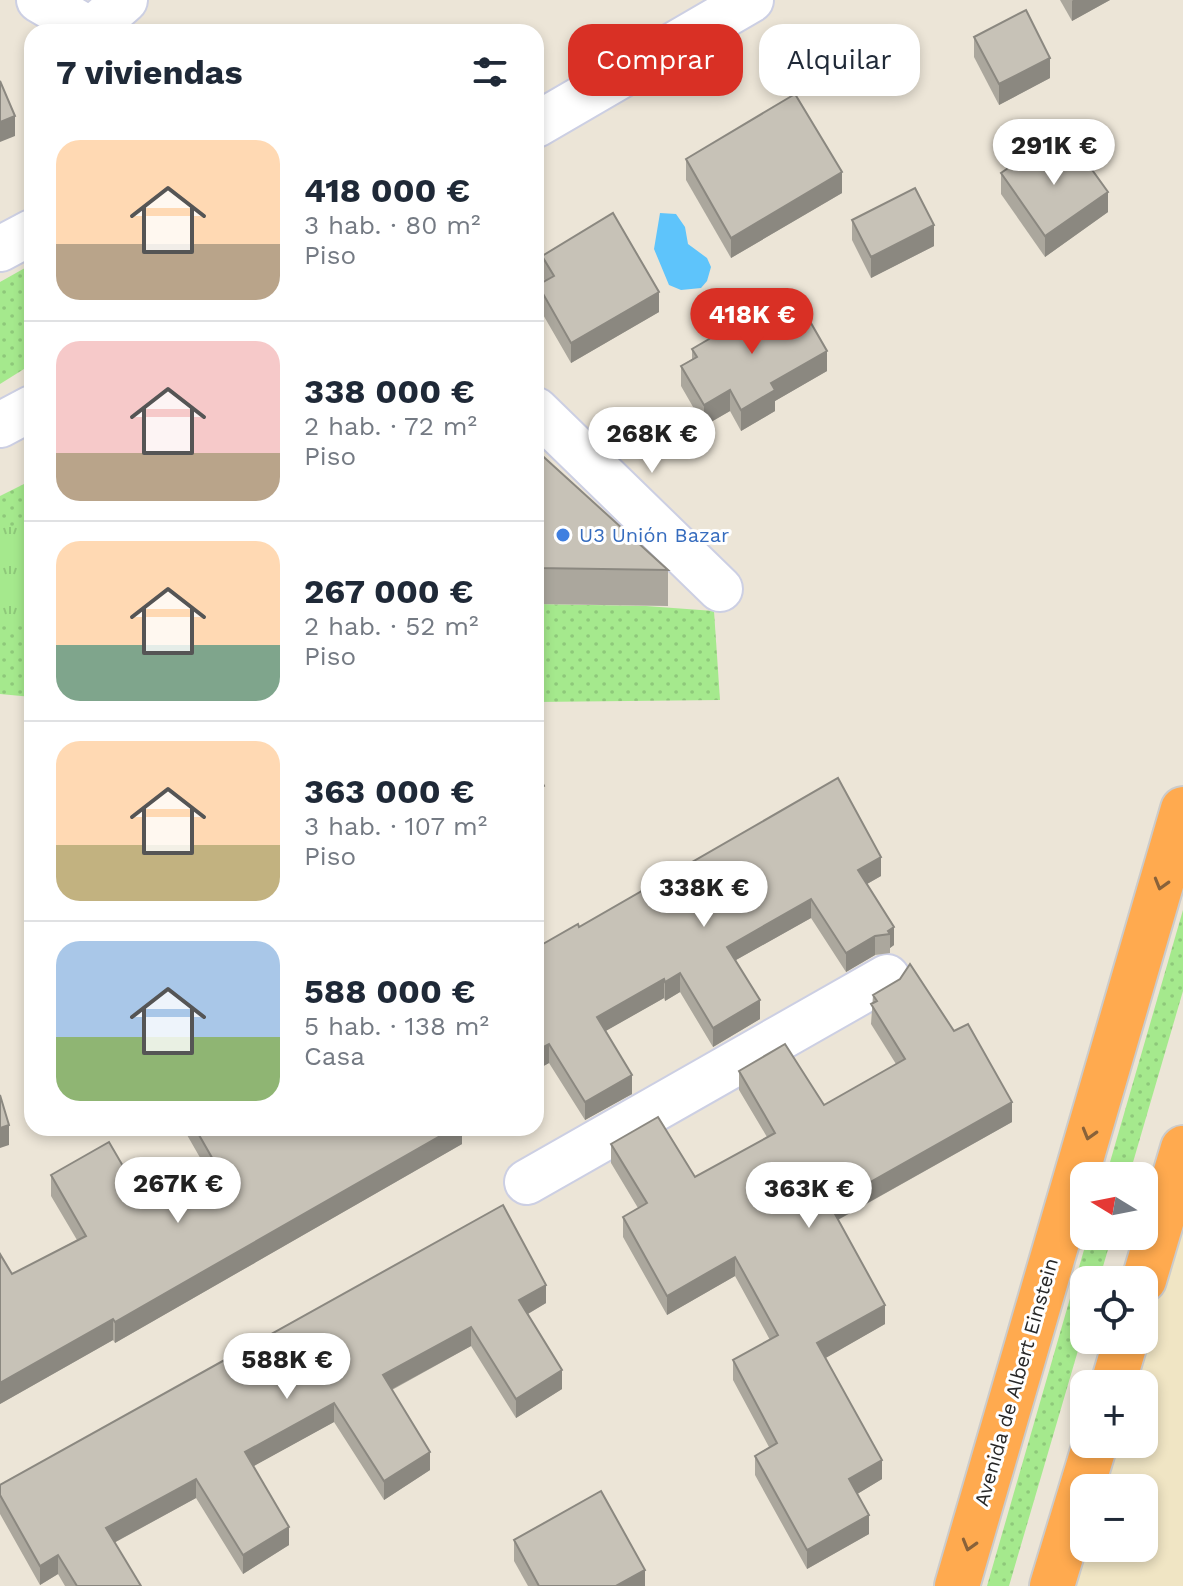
<!DOCTYPE html>
<html lang="es">
<meta charset="utf-8">
<style>
:root{--surface:#fff;--page:#f2f2f3;--text:#1f2937;--muted:#747a83;--line:#e0e1e3;--accent:#d93025}
body{margin:0;font-family:"Work Sans",sans-serif;background:var(--page);color:var(--text);height:100vh;display:flex;flex-direction:column;font-size:30px;white-space:nowrap}
*{box-sizing:border-box;margin:0}
p{font-size:26px;color:var(--muted)}
.icon{flex:none;width:44px;height:44px;fill:none;stroke:currentColor;stroke-width:2;stroke-linecap:round;stroke-linejoin:round}
.map{position:relative;flex:1;overflow:hidden}
.details{position:absolute;left:24px;top:24px;width:520px;height:1112px;display:flex;flex-direction:column;background:var(--surface);border-radius:24px;box-shadow:0 4px 12px #0003}
.details>*{flex:none}
.hud{position:absolute;left:568px;top:24px;width:494px;height:72px;display:flex;gap:16px}
.needle{width:52px;rotate:280deg}
.fabs{position:absolute;left:1070px;top:1162px;display:grid;gap:16px}
.fabs a{display:grid;place-items:center;width:88px;height:88px;border-radius:16px;background:var(--surface);box-shadow:0 4px 12px #0003;font-size:40px}
.price{position:absolute;translate:-50% -68px;padding:0 18px;border-radius:28px;background:#fff;color:#222;font-size:26px;line-height:52px;filter:drop-shadow(0 2px 4px #0008)}
.price::after{content:'';position:absolute;left:50%;top:48px;width:24px;height:18px;margin-left:-12px;background:inherit;clip-path:polygon(0 0,100% 0,50% 100%)}
.price.on{background:var(--accent);color:#fff}
ul{padding:0;list-style:none}
li{display:flex;align-items:center;gap:24px;height:200px;padding:0 32px}
li+li{border-top:2px solid var(--line)}
li span{display:grid;place-items:center;flex:none;width:224px;height:160px;border-radius:24px;color:#555}
li>.icon{margin-inline-start:auto}
span .icon{width:96px;height:96px;fill:#fffc;stroke-width:1}
li b{font-size:34px}
h2{display:flex;justify-content:space-between;align-items:center;height:96px;padding:0 32px;font-size:34px}
.tag{padding:0 28px;border-radius:24px;background:var(--surface);box-shadow:0 4px 12px #0003;font-size:28px;line-height:72px}
.tag.on{background:var(--accent);color:#fff}
.map>svg:first-child{display:block}
.education{fill:#f0e5c4;fill-rule:evenodd}
.grass{fill:url(#grass-dots)}
.park{fill:url(#park-tufts)}
.water{fill:#5ec4fb}
.lines{fill:none;stroke-linecap:round;stroke-linejoin:round}
.minor-casing{stroke:#cccfe3;stroke-width:48}
.highway-casing{stroke:#cbcbcb;stroke-width:48}
.minor{stroke:#fff;stroke-width:44}
.highway{stroke:#ffaa4f;stroke-width:44}
.wall{fill:#aba79d}
.shaded-wall{fill:#8b8880}
.building{fill:#c7c2b7;stroke:#8b8880;stroke-width:2}
.oneway{stroke:#89623a}
.shop-dot{fill:#3f7fe0;stroke:#fff;stroke-width:3}
.labels{text-anchor:middle;stroke-width:6;stroke-linejoin:round;paint-order:stroke}
.shop-label{font-size:20px;fill:#366cbe;stroke:#fff;text-anchor:start}
.street-label{font-size:20px;fill:#282828;stroke:#fff}
</style>
<div class="map">
<svg width="1183" height="1586" viewBox="0 0 1183 1586">
<defs>
<pattern id="grass-dots" width="8" height="8" patternUnits="userSpaceOnUse" patternTransform="scale(2)"><rect width="8" height="8" fill="#a5e98d"/><path d="M2 2h.1M6 6h.1" fill="none" stroke="#8ec87a" stroke-width="1.8" stroke-linecap="round"/></pattern>
<pattern id="park-tufts" width="24" height="20" patternUnits="userSpaceOnUse" patternTransform="scale(2)"><rect width="24" height="20" fill="#a5e98d"/><path d="M3 7l-1-3M5 7V3M7 7l1-3M15 17l-1-3M17 17v-4M19 17l1-3" fill="none" stroke="#8ec87a"/></pattern>
</defs>
<rect width="100%" height="100%" fill="#ece5d7"/>
<path class="education" d="M1183,1148v438h-131l43,-142h49v-60h-31l31,-44v-60zM1084,1488h60v60h-60z"/>
<g class="grass">
<polygon points="32,264 32,364 0,384 0,282"/>
<polygon points="32,480 32,697 0,694 0,496"/>
<polygon points="536,604 646,606 714,611 720,700 536,702"/>
<polygon points="1183,910 1183,991 1129,1176 1106,1176"/>
<polygon points="1088,1236 1112,1236 1099,1280 1084,1280 1084,1330 1009,1586 987,1586"/>
</g>
<polygon class="park" points="0,527 32,527 32,624 0,625"/>
<polygon class="water" points="660,213 676,214 685,227 688,244 707,258 711,267 707,281 701,288 681,290 669,285 654,249"/>
<g class="lines">
<defs>
<g id="minor">
<polyline points="39,0 94,32"/>
<polyline points="91,30 125,0"/>
<polyline points="536,125 751,0"/>
<polyline points="0,249 32,232"/>
<polyline points="536,410 720,589"/>
<polyline points="0,425 32,408"/>
<polyline points="527,1182 887,977"/>
</g>
<g id="highway">
<polyline points="1144,1280 1183,1148"/>
<polyline points="1113,1384 1126,1340"/>
<polyline points="957,1586 1183,809"/>
<polyline points="1052,1586 1095,1444"/>
</g>
</defs>
<use href="#minor" class="minor-casing"/>
<use href="#highway" class="highway-casing"/>
<use href="#minor" class="minor"/>
<use href="#highway" class="highway"/>
</g>
<g class="wall">
<polygon points="1060,0 1110,0 1072,21"/>
<polygon points="974,37 1050,78 999,105 974,57"/>
<polygon points="686,159 842,193 731,258 686,180"/>
<polygon points="1001,173 1108,212 1045,257 1001,194"/>
<polygon points="852,220 934,246 871,278 852,240"/>
<polygon points="542,256 659,312 571,363 538,306 538,285 545,281 542,276"/>
<polygon points="795,326 827,371 775,401 775,411 741,431 730,411 704,426 681,386 681,366 692,359 692,349"/>
<polygon points="536,450 668,570 668,606 536,604"/>
<polygon points="881,876 867,884 894,927 894,945 890,948 890,953 875,955 846,972 811,918 736,960 760,1019 713,1047 680,992 665,1001 664,998 605,1031 632,1094 585,1120 549,1063 536,1070 536,948 579,927"/>
<polygon points="873,995 1012,1122 838,1220 885,1324 825,1358 882,1479 857,1494 869,1534 807,1569 755,1475 755,1456 769,1447 733,1380 733,1360 770,1340 735,1276 667,1315 623,1237 623,1217 638,1208 611,1163 611,1144 695,1177 767,1137 739,1090 739,1071 824,1105 896,1064 871,1024"/>
<polygon points="183,1128 272,1128 273,1130 462,1128 462,1144 115,1343 113,1340 0,1404 0,1254 12,1274 77,1240 51,1196 51,1175 145,1204 206,1168"/>
<polygon points="503,1205 546,1303 528,1314 562,1389 516,1418 471,1346 392,1390 430,1470 384,1500 334,1422 253,1466 289,1545 243,1574 196,1498 114,1543 141,1586 65,1586 58,1574 40,1585 0,1514 0,1485"/>
<polygon points="514,1540 645,1586 528,1586 514,1561"/>
</g>
<g class="shaded-wall">
<polygon points="1073,0 1110,0 1072,21 1072,1"/>
<polygon points="1050,58 1050,78 999,105 999,84"/>
<polygon points="15,116 15,136 0,142 0,122"/>
<polygon points="842,172 842,193 731,258 731,238"/>
<polygon points="1108,192 1108,212 1045,257 1045,236"/>
<polygon points="934,225 934,246 871,278 871,257"/>
<polygon points="659,292 659,312 571,363 571,343"/>
<polygon points="827,351 827,371 775,401 775,411 741,431 741,410 771,383"/>
<polygon points="730,390 730,411 704,426 704,405"/>
<polygon points="544,786 544,806 536,811 536,791"/>
<polygon points="881,857 881,876 858,889 858,870"/>
<polygon points="811,899 811,918 727,965 727,947"/>
<polygon points="894,927 894,945 890,948 890,934 888,931"/>
<polygon points="875,936 875,955 846,972 846,953"/>
<polygon points="680,973 680,992 665,1001 665,982"/>
<polygon points="664,979 664,998 597,1036 597,1017"/>
<polygon points="760,1000 760,1019 713,1047 713,1028"/>
<polygon points="549,1044 549,1063 536,1070 536,1051"/>
<polygon points="632,1075 632,1094 585,1120 585,1102"/>
<polygon points="1012,1102 1012,1122 830,1224 830,1205"/>
<polygon points="9,1125 9,1145 0,1148 0,1128"/>
<polygon points="454,1128 462,1128 462,1144 115,1343 115,1322"/>
<polygon points="735,1257 735,1276 667,1315 667,1296"/>
<polygon points="546,1285 546,1303 519,1319 519,1300"/>
<polygon points="885,1305 885,1324 817,1363 817,1343"/>
<polygon points="113,1319 113,1340 0,1404 0,1383"/>
<polygon points="471,1327 471,1346 383,1394 383,1375"/>
<polygon points="562,1370 562,1389 516,1418 516,1399"/>
<polygon points="334,1403 334,1422 245,1471 245,1452"/>
<polygon points="430,1452 430,1470 384,1500 384,1481"/>
<polygon points="882,1460 882,1479 849,1499 849,1479"/>
<polygon points="196,1479 196,1498 106,1547 106,1528"/>
<polygon points="869,1515 869,1534 807,1569 807,1550"/>
<polygon points="289,1527 289,1545 243,1574 243,1555"/>
<polygon points="58,1555 58,1574 40,1585 40,1566"/>
<polygon points="645,1570 645,1586 616,1586"/>
</g>
<g class="building">
<polygon points="1026,10 1050,58 999,84 974,37"/>
<polygon points="0,81 15,116 0,122"/>
<polygon points="795,94 842,172 731,238 686,159"/>
<polygon points="1041,145 1055,165 1077,149 1108,192 1045,236 1001,173"/>
<polygon points="915,188 934,225 871,257 852,220"/>
<polygon points="613,213 659,292 571,343 538,285 554,276 542,256"/>
<polygon points="779,298 795,326 808,318 827,351 771,383 775,390 741,410 730,390 704,405 681,366 697,357 692,349"/>
<polygon points="536,450 668,570 536,568"/>
<polygon points="536,770 544,786 536,791"/>
<polygon points="838,778 881,857 858,870 894,927 888,931 890,934 875,936 846,953 811,899 727,947 760,1000 713,1028 680,973 665,982 664,979 597,1017 632,1075 585,1102 549,1044 536,1051 536,948 578,924 579,927"/>
<polygon points="910,964 954,1031 968,1024 1012,1102 830,1205 885,1305 817,1343 882,1460 849,1479 869,1515 807,1550 755,1456 777,1443 733,1360 778,1335 735,1257 667,1296 623,1217 647,1203 611,1144 658,1117 695,1177 775,1133 739,1071 785,1044 824,1105 905,1059 871,1004 877,1001 873,995 900,979"/>
<polygon points="0,1095 9,1125 0,1128"/>
<polygon points="195,1128 272,1128 273,1130 275,1128 454,1128 115,1322 113,1319 0,1383 0,1254 12,1274 86,1236 51,1175 109,1142 145,1204 215,1163"/>
<polygon points="503,1205 546,1285 519,1300 562,1370 516,1399 471,1327 383,1375 430,1452 384,1481 334,1403 245,1452 289,1527 243,1555 196,1479 106,1528 141,1586 77,1586 58,1555 40,1566 0,1495 0,1485"/>
<polygon points="601,1491 645,1570 616,1586 539,1586 514,1540"/>
</g>
<defs><path id="oneway-chevron" d="M-2-3.5L2.5 0L-2 3.5" fill="none" stroke-width="1.6" stroke-linecap="round" stroke-linejoin="round" transform="scale(2)"/></defs>
<g class="oneway">
<use href="#oneway-chevron" transform="translate(1161 884) rotate(106)"/>
<use href="#oneway-chevron" transform="translate(1089 1134) rotate(106)"/>
<use href="#oneway-chevron" transform="translate(969 1545) rotate(106)"/>
</g>
<circle class="shop-dot" cx="563" cy="535" r="8"/>
<g class="labels">
<g class="shop-label">
<text x="579" y="542">U3 Unión Bazar</text>
</g>
<g class="street-label">
<text transform="translate(1016 1382) rotate(-74)" y="7">Avenida de Albert Einstein</text>
</g>
</g>
</svg>
<div class="fabs">
<a><svg class="needle" viewBox="-14 -14 28 28"><path d="M0-13l5 13h-10z" fill="#e53935"/><path d="M0 13l5-13h-10z" fill="#747a83"/></svg></a>
<a><svg class="icon" aria-label="locate" viewBox="0 0 24 24"><circle cx="12" cy="12" r="6"/><path d="M12 2v4M12 18v4M2 12h4M18 12h4"/></svg></a>
<a>+</a>
<a>−</a>
</div>
<b class="price" style="left:1054px;top:187px">291K €</b>
<b class="price on" style="left:752px;top:356px">418K €</b>
<b class="price" style="left:652px;top:475px">268K €</b>
<b class="price" style="left:704px;top:929px">338K €</b>
<b class="price" style="left:178px;top:1225px">267K €</b>
<b class="price" style="left:809px;top:1230px">363K €</b>
<b class="price" style="left:287px;top:1401px">588K €</b>
<div class="hud">
<a class="tag on">Comprar</a>
<a class="tag">Alquilar</a>
</div>
<section class="details">
<h2>7 viviendas<svg class="icon" aria-label="filters" viewBox="0 0 24 24"><path d="M4 7h16M4 17h16"/><circle cx="9" cy="7" r="2"/><circle cx="15" cy="17" r="2"/></svg></h2>
<ul>
<li><span style="background:linear-gradient(#ffd9b3 65%,#b9a48a 0)"><svg class="icon" aria-label="home" viewBox="0 0 24 24"><path d="M3 11l9-7 9 7M6 9v11h12V9"/></svg></span><div><b>418 000 €</b><p>3 hab. · 80 m²</p><p>Piso</p></div></li>
<li><span style="background:linear-gradient(#f6c9c9 70%,#b9a48a 0)"><svg class="icon" aria-label="home" viewBox="0 0 24 24"><path d="M3 11l9-7 9 7M6 9v11h12V9"/></svg></span><div><b>338 000 €</b><p>2 hab. · 72 m²</p><p>Piso</p></div></li>
<li><span style="background:linear-gradient(#ffd9b3 65%,#7fa58c 0)"><svg class="icon" aria-label="home" viewBox="0 0 24 24"><path d="M3 11l9-7 9 7M6 9v11h12V9"/></svg></span><div><b>267 000 €</b><p>2 hab. · 52 m²</p><p>Piso</p></div></li>
<li><span style="background:linear-gradient(#ffd9b3 65%,#c2b280 0)"><svg class="icon" aria-label="home" viewBox="0 0 24 24"><path d="M3 11l9-7 9 7M6 9v11h12V9"/></svg></span><div><b>363 000 €</b><p>3 hab. · 107 m²</p><p>Piso</p></div></li>
<li><span style="background:linear-gradient(#a9c7e8 60%,#8fb573 0)"><svg class="icon" aria-label="home" viewBox="0 0 24 24"><path d="M3 11l9-7 9 7M6 9v11h12V9"/></svg></span><div><b>588 000 €</b><p>5 hab. · 138 m²</p><p>Casa</p></div></li>
</ul>
</section>
</div>
